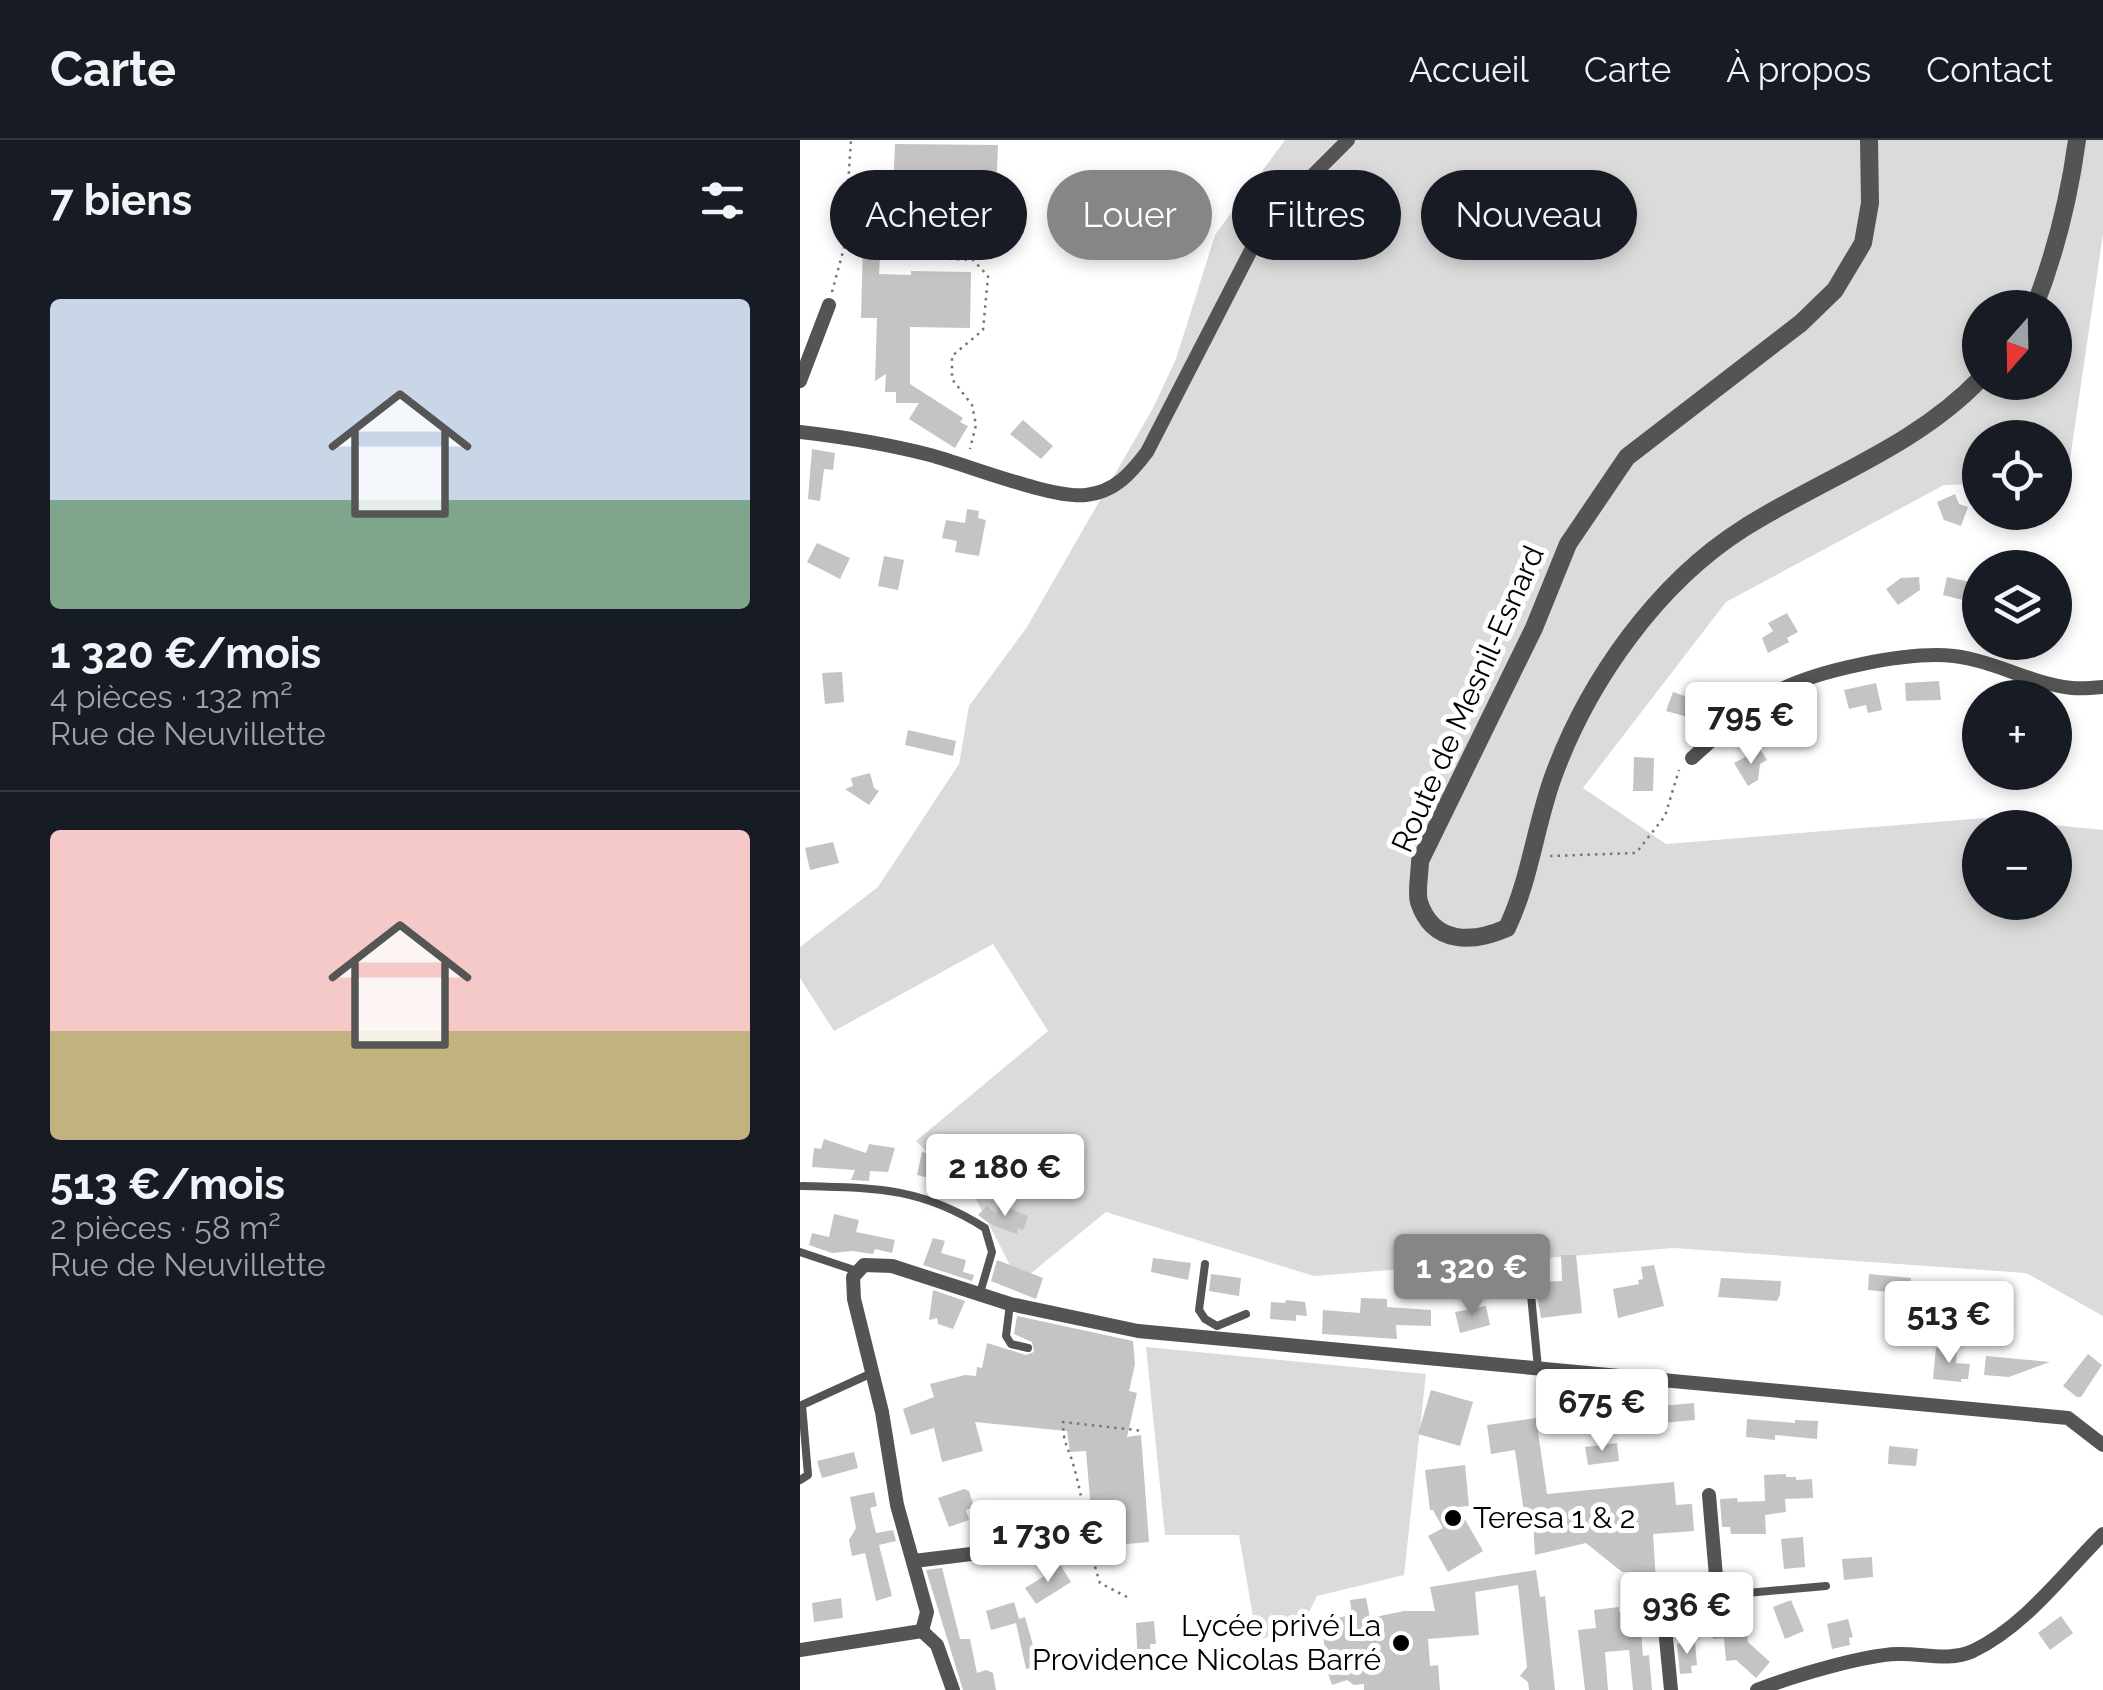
<!DOCTYPE html>
<html lang="fr">
<meta charset="utf-8">
<style>
:root{--surface:#171b24;--page:#20242c;--text:#f1f3f6;--muted:#9ea1a6;--line:#363941;--accent:#858687}
body{margin:0;font-family:Raleway,sans-serif;background:var(--page);color:var(--text);height:100vh;display:flex;flex-direction:column;font-size:38px;white-space:nowrap}
*{box-sizing:border-box;margin:0}
p{font-size:32px;color:var(--muted)}
.icon{flex:none;width:55px;height:55px;fill:none;stroke:currentColor;stroke-width:2;stroke-linecap:round;stroke-linejoin:round}
.map{position:relative;flex:1;overflow:hidden}
.panel{display:flex;flex-direction:column;background:var(--surface);width:800px}
.panel>*{flex:none}
.banner{position:absolute;left:30px;top:30px;width:950px;height:90px;display:flex;gap:20px}
.needle{width:65px;rotate:200deg}
.controls{position:absolute;left:1162px;top:150px;display:grid;gap:20px}
.controls a{display:grid;place-items:center;width:110px;height:110px;border-radius:50%;background:var(--surface);box-shadow:0 5px 15px #0003;font-size:50px}
.price{position:absolute;translate:-50% -85px;padding:0 22px;border-radius:10px;background:#fff;color:#222;font-size:32px;line-height:65px;filter:drop-shadow(0 2px 5px #0008)}
.price::after{content:'';position:absolute;left:50%;top:60px;width:30px;height:22px;margin-left:-15px;background:inherit;clip-path:polygon(0 0,100% 0,50% 100%)}
.price.current{background:var(--accent);color:#fff}
ul{padding:0;list-style:none}
li{display:grid;align-content:center;gap:20px;height:530px;padding:0 50px}
li+li{border-top:2px solid var(--line)}
li span{display:grid;place-items:center;height:310px;border-radius:10px;color:#555}
li>.icon{margin-inline-start:auto}
span .icon{width:180px;height:180px;fill:#fffc;stroke-width:1}
li b{font-size:42px}
h2{display:flex;justify-content:space-between;align-items:center;height:120px;padding:0 50px;font-size:42px}
.pill{padding:0 35px;border-radius:45px;background:var(--surface);box-shadow:0 5px 15px #0003;font-size:35px;line-height:90px}
.pill.current{background:var(--accent);color:#fff}
header{display:flex;align-items:center;gap:60px;box-sizing:border-box;height:140px;padding:0 50px;background:var(--surface);border-bottom:2px solid var(--line)}
header strong{font-size:48px}
nav{display:flex;gap:55px;margin-inline-start:auto;font-size:35px}
main{display:flex;flex:1;min-height:0}
.map>svg:first-child{display:block}
.green{fill:#dbdbdb;fill-rule:evenodd}
.building{fill:#c4c4c4}
.lines{fill:none;stroke-linecap:round;stroke-linejoin:round}
.path{stroke:#767676;stroke-width:2.5;stroke-dasharray:2.5 5;stroke-linecap:butt}
.service{stroke:#545454;stroke-width:8}
.minor{stroke:#545454;stroke-width:14}
.tertiary{stroke:#545454;stroke-width:18}
.poi-dot{fill:#000;stroke:#fff;stroke-width:4}
.labels{text-anchor:middle;stroke-width:10;stroke-linejoin:round;paint-order:stroke}
.street-label{font-size:30px;fill:#000;stroke:#fff}
.poi-label{font-size:30px;fill:#000;stroke:#fff;text-anchor:start}
</style>
<header>
<strong>Carte</strong>
<nav><a>Accueil</a><a>Carte</a><a>À propos</a><a>Contact</a></nav>
</header>
<main>
<section class="panel">
<h2>7 biens<svg class="icon" aria-label="filters" viewBox="0 0 24 24"><path d="M4 7h16M4 17h16"/><circle cx="9" cy="7" r="2"/><circle cx="15" cy="17" r="2"/></svg></h2>
<ul>
<li><span style="background:linear-gradient(#c9d6e8 65%,#7fa58c 0)"><svg class="icon" aria-label="home" viewBox="0 0 24 24"><path d="M3 11l9-7 9 7M6 9v11h12V9"/></svg></span><div><b>1 320 €/mois</b><p>4 pièces · 132 m²</p><p>Rue de Neuvillette</p></div></li>
<li><span style="background:linear-gradient(#f6c9c9 65%,#c2b280 0)"><svg class="icon" aria-label="home" viewBox="0 0 24 24"><path d="M3 11l9-7 9 7M6 9v11h12V9"/></svg></span><div><b>513 €/mois</b><p>2 pièces · 58 m²</p><p>Rue de Neuvillette</p></div></li>
</ul>
</section>
<div class="map">
<svg width="1303" height="1550" viewBox="0 0 1303 1550">
<rect width="100%" height="100%" fill="#fff"/>
<g class="green">
<path d="M485,0h818v94l-36,246 -12,1v-43h-75v46l-36,1 -218,117 -143,186 83,56 319,-26 118,12v486l-77,-43 -352,-25 -360,28 -208,-64 -87,71 -42,-82 -61,-60 132,-110 -55,-87 -159,87 -34,-53v-31l78,-60 81,-123 10,-58 58,-79 126,-219 23,-49 39,-124zM1180,168h75v74h-75zM1180,688h75v74h-75z"/>
<polygon points="346,1207 626,1234 604,1435 517,1456 501,1488 457,1500 439,1395 365,1395"/>
</g>
<g class="building">
<polygon points="95,4 198,5 194,101 161,100 161,53 93,52"/>
<polygon points="64,62 83,63 79,134 111,135 111,131 171,132 170,188 110,187 110,244 163,278 160,282 168,286 155,308 109,279 119,263 96,263 96,252 85,252 86,234 75,241 77,178 61,178"/>
<polygon points="223,280 253,306 241,319 210,294"/>
<polygon points="12,309 35,313 33,330 24,329 20,361 8,359"/>
<polygon points="1155,354 1159,364 1168,367 1161,386 1144,380 1137,362"/>
<polygon points="167,369 179,371 178,378 186,380 179,416 155,412 157,401 142,398 146,380 165,383"/>
<polygon points="17,403 50,418 40,439 7,422"/>
<polygon points="84,416 104,420 98,450 78,446"/>
<polygon points="1119,437 1120,450 1098,465 1086,449 1101,438"/>
<polygon points="1147,437 1175,443 1171,462 1143,455"/>
<polygon points="987,473 998,492 987,498 989,502 968,513 962,498 973,491 968,483"/>
<polygon points="42,532 44,562 25,564 22,533"/>
<polygon points="1139,541 1141,560 1106,561 1105,543"/>
<polygon points="1076,543 1082,570 1068,573 1066,565 1049,569 1044,550"/>
<polygon points="873,552 910,565 902,581 866,571"/>
<polygon points="1010,577 1015,597 986,604 981,584"/>
<polygon points="108,590 156,601 153,616 105,605"/>
<polygon points="960,609 967,620 960,624 958,640 948,646 934,623"/>
<polygon points="834,617 854,618 853,651 833,651"/>
<polygon points="70,633 74,648 79,651 69,665 45,649 53,646 51,638"/>
<polygon points="33,702 39,723 10,730 5,708"/>
<polygon points="24,999 66,1013 69,1004 95,1008 88,1032 70,1031 69,1041 51,1040 55,1030 12,1027 14,1008 21,1009"/>
<polygon points="122,1012 163,1022 158,1045 117,1035"/>
<polygon points="199,1064 228,1076 223,1090 218,1088 217,1094 192,1085 178,1075 187,1066 196,1074"/>
<polygon points="34,1074 59,1080 56,1092 95,1100 92,1113 75,1109 73,1114 52,1111 32,1113 9,1105 12,1093 29,1097"/>
<polygon points="133,1098 145,1101 141,1113 166,1120 163,1132 174,1135 172,1141 123,1125"/>
<polygon points="761,1115 776,1115 782,1173 741,1178 735,1142 762,1141"/>
<polygon points="353,1118 391,1123 388,1140 351,1132"/>
<polygon points="197,1120 243,1138 236,1159 191,1141"/>
<polygon points="854,1125 864,1166 818,1178 813,1149 839,1144 838,1140 843,1139 841,1127"/>
<polygon points="411,1134 441,1138 439,1156 409,1151"/>
<polygon points="1069,1134 1111,1138 1110,1154 1068,1150"/>
<polygon points="921,1138 981,1141 980,1155 977,1161 918,1157"/>
<polygon points="133,1150 165,1161 153,1189 138,1184 137,1178 129,1180"/>
<polygon points="561,1158 587,1159 587,1167 631,1170 631,1186 596,1185 597,1199 522,1194 523,1170 560,1173"/>
<polygon points="486,1160 505,1162 507,1176 496,1175 496,1181 470,1179 471,1162 485,1163"/>
<polygon points="686,1166 690,1185 660,1193 655,1172"/>
<polygon points="217,1176 333,1201 335,1224 329,1251 337,1253 327,1297 341,1295 349,1402 294,1407 286,1311 270,1312 267,1291 175,1282 183,1311 142,1322 134,1288 111,1295 103,1269 134,1257 130,1244 165,1235 176,1236 177,1227 182,1228 187,1203 226,1215 234,1212 232,1202 214,1194"/>
<polygon points="1136,1208 1157,1210 1156,1223 1170,1224 1168,1239 1161,1239 1161,1242 1133,1239"/>
<polygon points="1288,1214 1302,1225 1281,1257 1277,1257 1263,1246"/>
<polygon points="1186,1216 1250,1222 1209,1237 1184,1235"/>
<polygon points="631,1250 673,1262 660,1306 618,1294"/>
<polygon points="894,1263 895,1280 862,1283 860,1266"/>
<polygon points="736,1278 747,1354 874,1342 876,1365 892,1364 894,1391 853,1394 856,1442 829,1444 828,1432 822,1432 786,1403 735,1415 733,1381 726,1386 715,1310 691,1314 687,1285"/>
<polygon points="947,1279 995,1283 995,1280 1018,1281 1017,1299 975,1295 975,1300 946,1297"/>
<polygon points="817,1303 819,1321 788,1325 785,1307"/>
<polygon points="1089,1306 1118,1309 1116,1326 1088,1324"/>
<polygon points="54,1312 58,1328 22,1338 17,1321"/>
<polygon points="665,1325 669,1366 658,1367 683,1411 648,1432 628,1396 643,1388 633,1370 630,1370 625,1330"/>
<polygon points="986,1334 986,1337 996,1337 996,1340 1012,1339 1013,1358 985,1359 986,1372 965,1375 966,1394 931,1394 930,1387 922,1387 920,1359 937,1358 938,1362 965,1361 964,1335"/>
<polygon points="164,1349 169,1351 174,1367 166,1370 169,1380 149,1387 138,1358"/>
<polygon points="74,1352 77,1366 70,1368 76,1393 93,1390 96,1401 79,1405 92,1456 76,1461 65,1413 52,1416 49,1400 56,1388 50,1357"/>
<polygon points="259,1374 262,1392 205,1399 202,1385"/>
<polygon points="1003,1397 1005,1427 984,1429 981,1399"/>
<polygon points="1072,1417 1073,1437 1044,1440 1042,1419"/>
<polygon points="261,1426 271,1442 236,1464 225,1448"/>
<polygon points="142,1428 160,1499 170,1499 177,1533 186,1530 193,1533 196,1550 163,1550 126,1430"/>
<polygon points="736,1430 740,1457 745,1456 755,1550 729,1550 728,1542 720,1536 727,1527 718,1445 675,1452 679,1495 628,1499 630,1526 638,1525 640,1550 564,1550 564,1544 554,1545 547,1540 532,1545 521,1513 525,1512 522,1485 527,1484 526,1480 552,1475 550,1460 566,1458 570,1478 604,1471 635,1471 630,1447"/>
<polygon points="41,1458 43,1478 14,1482 12,1463"/>
<polygon points="991,1460 1004,1491 985,1499 973,1467"/>
<polygon points="214,1462 219,1479 225,1477 239,1526 226,1529 216,1483 191,1490 186,1471"/>
<polygon points="819,1467 819,1472 839,1470 843,1516 849,1515 852,1550 833,1550 829,1510 805,1512 808,1550 785,1550 778,1490 796,1488 794,1470"/>
<polygon points="944,1467 948,1502 970,1522 956,1538 936,1520 926,1521 924,1498 913,1499 909,1473"/>
<polygon points="1261,1476 1273,1493 1250,1510 1238,1493"/>
<polygon points="1048,1479 1053,1497 1049,1498 1050,1505 1032,1509 1027,1484"/>
<polygon points="354,1481 356,1504 350,1504 352,1525 338,1527 336,1483"/>
<polygon points="895,1501 897,1525 891,1526 892,1533 880,1534 877,1504"/>
</g>
<g class="lines">
<g class="path">
<polyline points="97,116 173,120 188,136 183,190 152,216 152,239 172,265 176,285 170,309"/>
<polyline points="32,152 44,108 51,0"/>
<polyline points="750,716 836,713 865,676 879,630"/>
<path d="M327,1457l-27,-14c-13,-38 -15,-77 -26,-116 -5,-19 -11,-22 -11,-45l81,9"/>
</g>
<g class="service">
<path d="M2,1046c74,2 118,1 183,42l7,24 -12,41"/>
<polyline points="0,1112 57,1131"/>
<polyline points="405,1124 399,1170 405,1179 417,1186 446,1174"/>
<polyline points="718,1144 731,1155 738,1228"/>
<polyline points="210,1164 206,1196 211,1204 228,1208"/>
<polyline points="0,1340 8,1335 2,1265 72,1233"/>
<polyline points="914,1456 1026,1446"/>
</g>
<g class="minor">
<polyline points="0,241 29,165"/>
<path d="M0,292c44,5 87,12 130,23 38,10 122,44 156,40 29,-3 45,-22 61,-43l118,-229 83,-83"/>
<path d="M892,618c26,-23 52,-49 84,-66 41,-22 132,-41 178,-36 41,5 78,28 118,32 10,1 21,0 31,-1"/>
<polyline points="114,1421 204,1410"/>
<polyline points="122,1491 127,1472 97,1365 82,1272 54,1159 53,1137 64,1125 92,1126 210,1164 338,1191 1268,1278 1303,1305"/>
<polyline points="122,1491 137,1505 153,1550"/>
<polyline points="0,1510 122,1491"/>
<polyline points="871,1550 865,1488 868,1474 911,1461 917,1448 909,1355"/>
<path d="M957,1550c33,-13 106,-35 140,-36 26,-1 51,8 76,-3 52,-25 90,-77 130,-117"/>
</g>
<g class="tertiary">
<path d="M1069,0l1,63 -7,40 -28,47 -34,33 -174,134 -59,87 -34,84 -114,233c0,12 -4,30 -1,41 14,43 54,41 88,26 23,-48 28,-101 46,-151 35,-96 104,-194 191,-249 79,-50 171,-81 236,-149"/>
<path d="M1234,168c22,-56 35,-109 43,-168"/>
</g>
</g>
<g class="poi-dot">
<circle cx="653" cy="1378" r="10"/>
<circle cx="601" cy="1503" r="10"/>
</g>
<g class="labels">
<g class="street-label">
<text transform="translate(668 559) rotate(-66)" y="10">Route de Mesnil-Esnard</text>
</g>
<g class="poi-label">
<text x="673" y="1388">Teresa 1 &amp; 2</text>
<text x="581" y="1496" text-anchor="end">Lycée privé La<tspan x="581" dy="34">Providence Nicolas Barré</tspan></text>
</g>
</g>
</svg>
<div class="controls">
<a><svg class="needle" viewBox="-14 -14 28 28"><path d="M0-13l5 13h-10z" fill="#e53935"/><path d="M0 13l5-13h-10z" fill="#9ea1a6"/></svg></a>
<a><svg class="icon" aria-label="locate" viewBox="0 0 24 24"><circle cx="12" cy="12" r="6"/><path d="M12 2v4M12 18v4M2 12h4M18 12h4"/></svg></a>
<a><svg class="icon" aria-label="layers" viewBox="0 0 24 24"><path d="M12 4l9 5-9 5-9-5zM3 14l9 5 9-5"/></svg></a>
<a>+</a>
<a>−</a>
</div>
<b class="price" style="left:951px;top:627px">795 €</b>
<b class="price" style="left:205px;top:1079px">2 180 €</b>
<b class="price current" style="left:672px;top:1179px">1 320 €</b>
<b class="price" style="left:1149px;top:1226px">513 €</b>
<b class="price" style="left:802px;top:1314px">675 €</b>
<b class="price" style="left:248px;top:1445px">1 730 €</b>
<b class="price" style="left:887px;top:1517px">936 €</b>
<div class="banner">
<a class="pill">Acheter</a>
<a class="pill current">Louer</a>
<a class="pill">Filtres</a>
<a class="pill">Nouveau</a>
</div>
</div>
</main>
